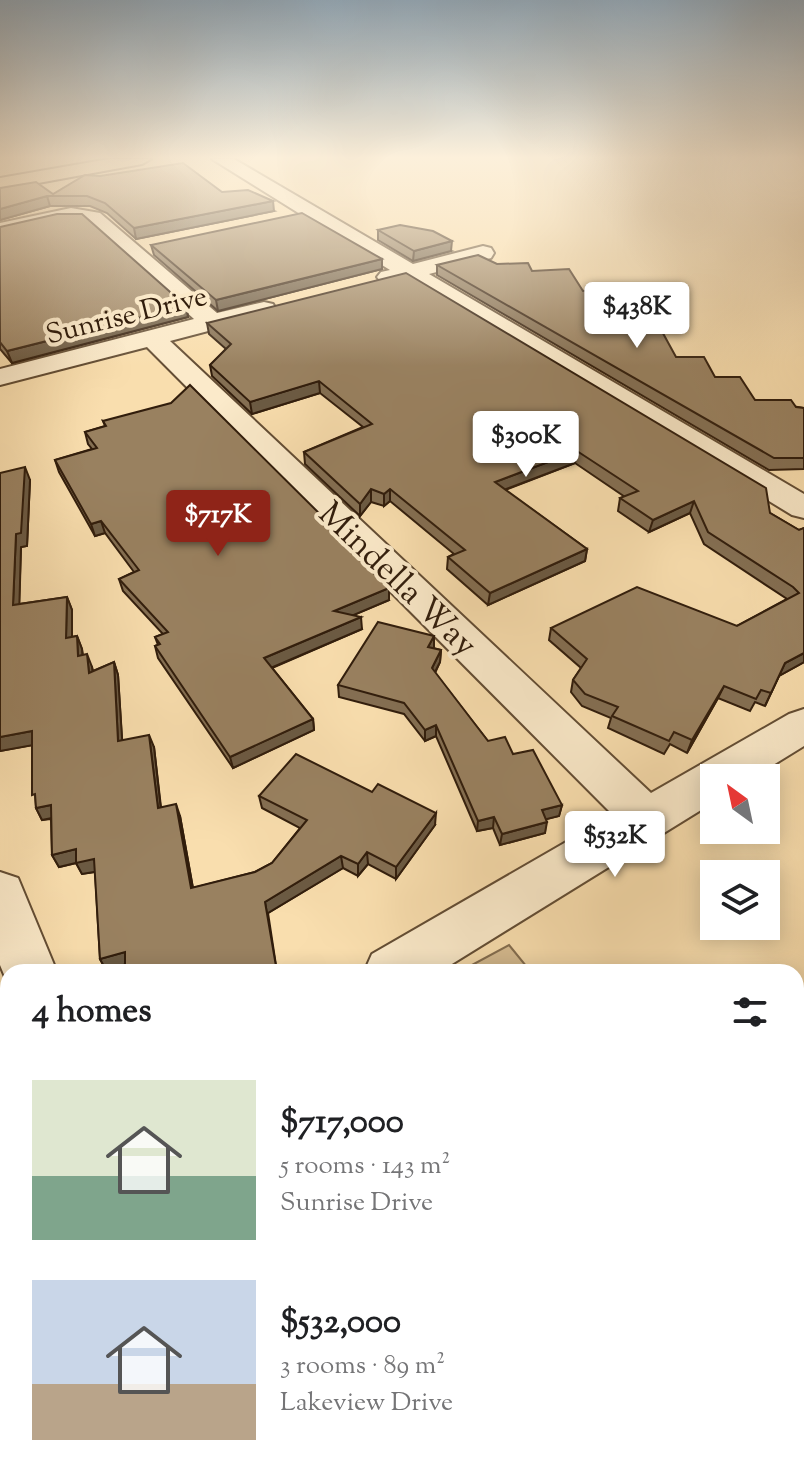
<!DOCTYPE html>
<meta charset="utf-8">
<style>
:root{--surface:#fff;--page:#f6f6f6;--text:#202124;--muted:#757577;--accent:#8f2418}
body{margin:0;font-family:"Sorts Mill Goudy",serif;background:var(--page);color:var(--text);height:100vh;display:flex;flex-direction:column;font-size:30px;white-space:nowrap}
*{box-sizing:border-box;margin:0}
p{font-size:26px;color:var(--muted)}
.icon{flex:none;width:44px;height:44px;fill:none;stroke:currentColor;stroke-width:2;stroke-linecap:round;stroke-linejoin:round}
.map{position:relative;flex:1;overflow:hidden}
.sheet{position:absolute;left:0px;top:964px;width:804px;height:512px;display:flex;flex-direction:column;background:var(--surface);border-radius:24px 24px 0 0;box-shadow:0 4px 20px #0003}
.sheet>*{flex:none}
.needle{width:52px;rotate:327deg}
.fabs{position:absolute;left:700px;top:764px;display:grid;gap:16px}
.fabs a{display:grid;place-items:center;width:80px;height:80px;border-radius:0px;background:var(--surface);box-shadow:0 4px 20px #0003;font-size:40px}
.price{position:absolute;translate:-50% -68px;padding:0 18px;border-radius:8px;background:#fff;color:#222;font-size:26px;line-height:52px;filter:drop-shadow(0 2px 4px #0008)}
.price::after{content:'';position:absolute;left:50%;top:48px;width:24px;height:18px;margin-left:-12px;background:inherit;clip-path:polygon(0 0,100% 0,50% 100%)}
.price.active{background:var(--accent);color:#fff}
ul{padding:0;list-style:none}
li{display:flex;align-items:center;gap:24px;height:200px;padding:0 32px}
li span{display:grid;place-items:center;flex:none;width:224px;height:160px;border-radius:0px;color:#555}
li>.icon{margin-inline-start:auto}
span .icon{width:96px;height:96px;fill:#fffc;stroke-width:1}
li b{font-size:34px}
h2{display:flex;justify-content:space-between;align-items:center;height:96px;padding:0 32px;font-size:34px}
.map>svg:first-child{display:block}
.green{fill:#d7bd92;stroke:#846d4f;stroke-width:2}
.lines{fill:none;stroke-linecap:round;stroke-linejoin:round}
.minor-casing{stroke:#634d34;stroke-width:4}
.major-casing{stroke:#311d0c;stroke-width:4}
.minor{fill:#fbeaca;fill-rule:evenodd}
.major{fill:#f9deae;fill-rule:evenodd}
.wall{fill:#846f53;stroke:#311d0c;stroke-width:2}
.shaded-wall{fill:#6b5a43;stroke:#311d0c;stroke-width:2}
.building{fill:#998160;stroke:#311d0c;stroke-width:2}
.labels{text-anchor:middle;stroke-width:8;stroke-linejoin:round;paint-order:stroke}
.far-street-label{font-size:28px;fill:#311d0c;stroke:#fbeaca}
.street-label{font-size:34px;fill:#311d0c;stroke:#fbeaca}
</style>
<div class="map">
<svg width="804" height="1476" viewBox="0 0 804 1476">
<rect width="100%" height="100%" fill="#f9deae"/>
<filter id="stains"><feTurbulence type="fractalNoise" baseFrequency=".0025" numOctaves="4"/><feColorMatrix values="0 0 0 0 .2 0 0 0 0 .09 0 0 0 0 .02 0 0 0 .5 -.17"/></filter>
<radialGradient id="worn" r=".72"><stop offset=".6" stop-color="#630" stop-opacity="0"/><stop offset="1" stop-color="#630" stop-opacity=".3"/></radialGradient>
<g class="green">
<polygon points="509,945 531,972 459,972"/>
<polygon points="8,1252 10,1468 0,1475 0,1257"/>
</g>
<g class="lines">
<defs>
<g id="minor">
<polygon points="212,159 234,159 413,264 483,246 491,248 494,253 491,258 429,274 804,494 804,518 792,515 406,280 381,282 377,277 381,272 390,270"/>
<polygon points="71,208 100,213 217,313 264,302 273,304 276,309 273,314 170,341 651,793 789,714 804,709 804,746 752,778 714,778 714,802 439,972 364,972 372,954 613,815 147,347 0,385 0,369 194,319 86,221 59,221 0,235 0,223"/>
<polygon points="0,872 18,878 57,972 8,972 8,984 0,965"/>
<polygon points="8,1166 8,1231 0,1235 0,1169"/>
<polygon points="796,1402 804,1405 804,1476 776,1476 770,1468 796,1468"/>
<polygon points="45,1468 130,1468 126,1476 41,1476"/>
<polygon points="538,1468 617,1468 621,1476 542,1476"/>
</g>
<polygon id="major" points="109,159 151,159 142,164 0,190 0,178"/>
</defs>
<use href="#minor" class="minor-casing"/>
<use href="#major" class="major-casing"/>
<use href="#minor" class="minor"/>
<use href="#major" class="major"/>
</g>
<g class="wall">
<polygon points="222,192 274,211 136,239 107,213 90,206 50,206 0,220 53,194"/>
<polygon points="0,227 186,306 188,317 12,363 0,349"/>
<polygon points="378,230 451,251 413,261 378,240"/>
<polygon points="151,245 382,259 382,269 218,311 154,255"/>
<polygon points="497,264 532,271 583,291 676,357 755,400 804,408 804,469 769,470 437,275 437,265"/>
<polygon points="207,323 770,513 799,530 804,528 804,662 779,676 765,706 755,702 750,711 718,698 687,753 670,744 664,754 608,728 611,718 582,706 571,692 573,680 581,668 549,640 551,628 737,626 787,599 704,544 690,513 649,532 618,511 620,498 625,497 575,463 505,490 587,549 585,561 488,605 447,569 448,557 454,554 390,501 384,506 371,502 360,516 305,464 304,452 363,427 320,393 252,414 212,376 210,365 226,349 209,334"/>
<polygon points="103,421 339,539 389,600 353,615 362,629 272,668 313,719 314,730 233,768 158,658 155,646 158,645 155,637 163,634 123,591 119,579 134,572 105,533 95,536 59,472 55,460 92,449 88,444 85,432 105,426"/>
<polygon points="0,473 30,480 27,546 21,547 19,604 67,597 72,610 72,637 77,636 82,649 83,655 92,667 93,671 114,662 118,675 122,740 154,747 161,807 180,816 193,888 255,872 272,863 300,828 262,808 259,796 435,825 396,879 368,864 358,876 343,868 268,913 125,965 106,970 100,959 95,872 82,874 76,863 59,867 52,855 51,819 42,820 36,808 32,745 0,751"/>
<polygon points="434,647 433,648 441,650 440,662 435,673 488,741 513,754 562,805 559,816 546,819 545,833 500,845 493,828 477,831 436,736 425,741 404,714 339,697 338,685"/>
</g>
<g class="shaded-wall">
<polygon points="47,196 50,206 0,220 0,209"/>
<polygon points="273,201 274,211 136,239 134,228"/>
<polygon points="452,241 451,251 413,261 414,251"/>
<polygon points="382,259 382,269 218,311 216,300"/>
<polygon points="186,306 188,317 12,363 7,351"/>
<polygon points="319,381 320,393 252,414 250,402"/>
<polygon points="577,451 575,463 493,494 495,482"/>
<polygon points="25,467 30,480 27,546 21,547 19,618 13,605 16,534"/>
<polygon points="371,489 371,502 360,516 360,504"/>
<polygon points="390,489 390,501 384,506 384,494"/>
<polygon points="694,501 690,513 649,532 653,520"/>
<polygon points="101,521 105,533 95,536 91,524"/>
<polygon points="587,549 585,561 488,605 490,593"/>
<polygon points="389,588 389,600 335,623 334,611"/>
<polygon points="67,597 72,610 72,651 66,638"/>
<polygon points="361,617 362,629 266,670 264,658"/>
<polygon points="77,636 82,649 83,669 78,656"/>
<polygon points="434,636 434,647 428,658 428,647"/>
<polygon points="441,650 440,662 431,680 432,668"/>
<polygon points="804,653 804,662 779,676 765,706 785,663"/>
<polygon points="87,654 92,667 94,686 89,673"/>
<polygon points="114,662 118,675 123,753 118,741"/>
<polygon points="724,686 718,698 687,753 692,740"/>
<polygon points="313,719 314,730 233,768 230,757"/>
<polygon points="436,725 436,736 425,741 425,730"/>
<polygon points="32,731 39,744 0,751 0,737"/>
<polygon points="149,735 154,747 162,820 158,808"/>
<polygon points="176,804 180,816 195,900 191,888"/>
<polygon points="51,805 57,817 42,820 36,808"/>
<polygon points="562,805 559,816 539,821 542,810"/>
<polygon points="436,813 435,825 396,879 396,867"/>
<polygon points="494,817 493,828 477,831 478,821"/>
<polygon points="547,822 545,833 500,845 502,834"/>
<polygon points="76,849 94,859 100,871 82,874 76,863 59,867 52,855"/>
<polygon points="367,852 368,864 358,876 358,864"/>
<polygon points="341,856 343,868 268,913 277,972 265,902"/>
<polygon points="125,952 130,963 106,970 100,959"/>
<polygon points="0,1007 6,1013 8,1020 8,1038 0,1015"/>
<polygon points="8,1091 8,1107 0,1112 0,1095"/>
</g>
<g class="building">
<polygon points="183,163 222,192 248,190 273,201 134,228 105,203 87,196 47,196 0,209 0,188 36,182 53,194 85,175 100,176"/>
<polygon points="302,213 382,259 216,300 151,245"/>
<polygon points="57,214 82,214 186,306 7,351 0,342 0,227"/>
<polygon points="400,225 433,231 452,241 414,251 378,230"/>
<polygon points="478,255 497,264 528,263 532,271 569,269 583,291 615,287 659,326 676,357 704,357 715,377 740,377 755,400 791,400 796,407 804,408 804,458 774,458 437,265"/>
<polygon points="406,273 766,488 770,513 799,530 804,528 804,653 785,663 771,693 761,690 756,699 724,686 692,740 674,732 669,741 612,716 618,707 585,694 573,680 587,659 551,628 637,587 737,626 799,593 793,587 708,532 694,501 653,520 620,498 638,491 577,451 495,482 587,549 490,593 448,557 465,550 390,489 384,494 371,489 360,504 304,452 372,424 319,381 250,402 210,365 231,344 207,323"/>
<polygon points="190,385 338,532 336,536 389,588 334,611 361,617 264,658 313,719 230,757 155,646 160,644 155,637 168,632 119,579 139,570 101,521 91,524 55,460 97,448 85,432 106,426 103,421 171,403"/>
<polygon points="25,467 21,533 16,534 13,605 67,597 66,638 77,636 78,656 87,654 89,673 114,662 118,741 149,735 158,808 176,804 191,888 255,872 272,863 307,820 259,796 296,754 372,792 378,784 436,813 396,867 367,852 358,864 341,856 265,902 277,972 125,972 125,952 100,959 94,859 76,863 76,849 52,855 51,805 36,808 35,794 32,795 32,731 0,737 0,473"/>
<polygon points="378,622 434,636 428,647 441,650 432,668 488,741 505,737 513,754 533,750 562,805 542,810 547,822 502,834 494,817 478,821 436,725 425,730 404,703 338,685"/>
<polygon points="0,1015 8,1038 8,1091 0,1095"/>
<polygon points="255,1468 500,1468 505,1476 244,1476"/>
</g>
<linearGradient id="sky" x2="0" y2="1"><stop stop-color="#93aabb"/><stop offset="0.43" stop-color="#fcf0db"/><stop offset="1" stop-color="#fcf0db" stop-opacity="0"/></linearGradient>
<rect width="804" height="366" fill="url(#sky)"/>
<g class="labels">
<g class="far-street-label">
<text transform="translate(126 314) rotate(-14)" y="10">Sunrise Drive</text>
</g>
<g class="street-label">
<text transform="translate(399 578) rotate(44)" y="12">Mindella Way</text>
</g>
</g>
<rect width="100%" height="100%" filter="url(#stains)"/>
<rect width="100%" height="100%" fill="url(#worn)"/>
</svg>
<div class="fabs">
<a><svg class="needle" viewBox="-14 -14 28 28"><path d="M0-13l5 13h-10z" fill="#e53935"/><path d="M0 13l5-13h-10z" fill="#757577"/></svg></a>
<a><svg class="icon" aria-label="layers" viewBox="0 0 24 24"><path d="M12 4l9 5-9 5-9-5zM3 14l9 5 9-5"/></svg></a>
</div>
<b class="price" style="left:637px;top:350px">$438K</b>
<b class="price" style="left:526px;top:479px">$300K</b>
<b class="price active" style="left:218px;top:558px">$717K</b>
<b class="price" style="left:615px;top:879px">$532K</b>
<section class="sheet">
<h2>4 homes<svg class="icon" aria-label="filters" viewBox="0 0 24 24"><path d="M4 7h16M4 17h16"/><circle cx="9" cy="7" r="2"/><circle cx="15" cy="17" r="2"/></svg></h2>
<ul>
<li><span style="background:linear-gradient(#dfe7d0 60%,#7fa58c 0)"><svg class="icon" aria-label="home" viewBox="0 0 24 24"><path d="M3 11l9-7 9 7M6 9v11h12V9"/></svg></span><div><b>$717,000</b><p>5 rooms · 143 m²</p><p>Sunrise Drive</p></div></li>
<li><span style="background:linear-gradient(#c9d6e8 65%,#b9a48a 0)"><svg class="icon" aria-label="home" viewBox="0 0 24 24"><path d="M3 11l9-7 9 7M6 9v11h12V9"/></svg></span><div><b>$532,000</b><p>3 rooms · 89 m²</p><p>Lakeview Drive</p></div></li>
</ul>
</section>
</div>
